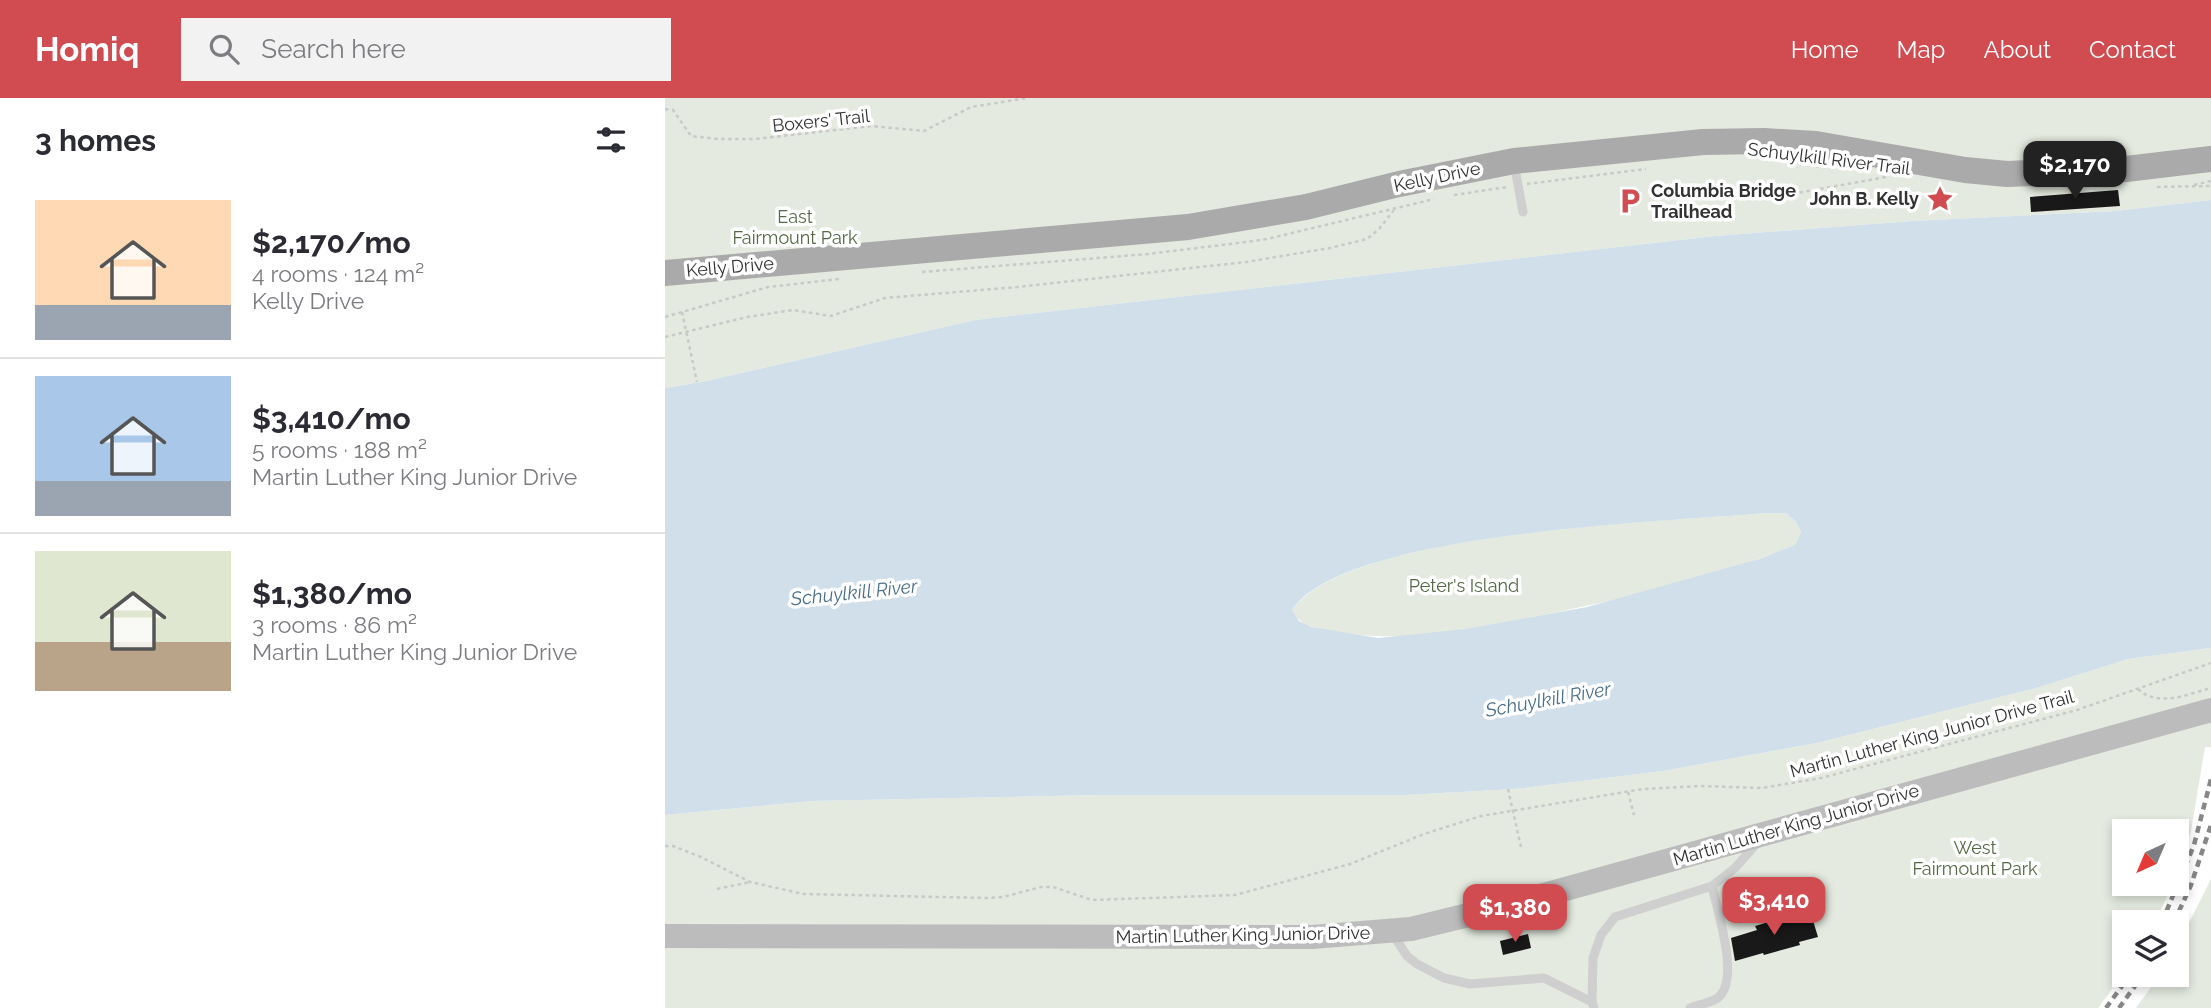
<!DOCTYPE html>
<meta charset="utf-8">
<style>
:root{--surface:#fff;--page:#f2f2f3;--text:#2b2b33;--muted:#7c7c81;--line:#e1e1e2;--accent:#d14c51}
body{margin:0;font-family:Raleway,sans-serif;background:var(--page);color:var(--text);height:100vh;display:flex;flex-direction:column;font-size:26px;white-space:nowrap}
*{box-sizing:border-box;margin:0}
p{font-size:23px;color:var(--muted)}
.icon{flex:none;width:38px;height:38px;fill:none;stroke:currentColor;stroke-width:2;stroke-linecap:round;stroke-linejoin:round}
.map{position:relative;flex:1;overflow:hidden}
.panel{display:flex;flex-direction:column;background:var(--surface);width:665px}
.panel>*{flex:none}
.needle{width:46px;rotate:224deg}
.fabs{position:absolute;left:1447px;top:721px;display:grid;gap:14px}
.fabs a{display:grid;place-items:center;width:77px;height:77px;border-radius:0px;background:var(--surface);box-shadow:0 4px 10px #0003;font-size:35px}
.price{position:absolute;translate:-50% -60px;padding:0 16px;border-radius:14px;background:var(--accent);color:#fff;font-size:23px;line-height:46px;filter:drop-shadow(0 2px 4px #0008)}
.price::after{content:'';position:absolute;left:50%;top:42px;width:21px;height:16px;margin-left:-10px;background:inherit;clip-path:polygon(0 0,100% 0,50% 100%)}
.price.selected{background:#222;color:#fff}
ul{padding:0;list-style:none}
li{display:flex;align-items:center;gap:21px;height:175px;padding:0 35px}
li+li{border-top:2px solid var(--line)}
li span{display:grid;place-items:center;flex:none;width:196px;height:140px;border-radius:0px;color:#555}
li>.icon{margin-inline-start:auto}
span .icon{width:84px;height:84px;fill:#fffc;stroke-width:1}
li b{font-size:30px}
h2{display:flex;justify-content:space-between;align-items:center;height:84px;padding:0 35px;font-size:30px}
header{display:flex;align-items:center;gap:42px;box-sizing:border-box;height:98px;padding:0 35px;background:var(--accent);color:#fff}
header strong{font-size:33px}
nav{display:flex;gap:38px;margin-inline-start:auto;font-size:24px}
.search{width:490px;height:63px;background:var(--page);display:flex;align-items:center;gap:18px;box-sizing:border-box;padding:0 24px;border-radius:0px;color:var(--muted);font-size:26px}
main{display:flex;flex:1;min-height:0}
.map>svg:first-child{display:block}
.green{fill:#e4eadf}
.water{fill:#d1dfea;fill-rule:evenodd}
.building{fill:#191919}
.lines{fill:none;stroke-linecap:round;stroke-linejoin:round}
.path{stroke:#c9c9c9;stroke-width:2.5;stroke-dasharray:3.5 3.5;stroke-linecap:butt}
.lane{stroke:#cfcfcf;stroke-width:9}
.secondary{stroke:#bcbcbc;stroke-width:24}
.primary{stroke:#aaa;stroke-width:26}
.rail{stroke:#878787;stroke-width:4.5;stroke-dasharray:7 5;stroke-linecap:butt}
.labels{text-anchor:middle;stroke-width:7;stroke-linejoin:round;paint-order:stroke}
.street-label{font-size:18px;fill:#323232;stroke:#fff}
.poi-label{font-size:18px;font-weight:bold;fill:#323232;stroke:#fff;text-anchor:start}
.park-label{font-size:18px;fill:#546944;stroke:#fff}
.water-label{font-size:19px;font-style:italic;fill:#496f8b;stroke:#fff}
</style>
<header>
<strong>Homiq</strong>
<div class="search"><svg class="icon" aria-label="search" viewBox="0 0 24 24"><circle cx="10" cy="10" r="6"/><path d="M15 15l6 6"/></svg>Search here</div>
<nav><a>Home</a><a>Map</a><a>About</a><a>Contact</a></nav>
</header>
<main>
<section class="panel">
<h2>3 homes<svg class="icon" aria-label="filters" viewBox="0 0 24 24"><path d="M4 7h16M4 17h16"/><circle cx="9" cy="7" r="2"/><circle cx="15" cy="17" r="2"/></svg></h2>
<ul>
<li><span style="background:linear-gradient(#ffd9b3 75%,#9aa5b1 0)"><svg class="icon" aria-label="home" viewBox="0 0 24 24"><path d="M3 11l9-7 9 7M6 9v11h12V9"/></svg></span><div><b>$2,170/mo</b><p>4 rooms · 124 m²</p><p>Kelly Drive</p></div></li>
<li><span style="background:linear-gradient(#a9c7e8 75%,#9aa5b1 0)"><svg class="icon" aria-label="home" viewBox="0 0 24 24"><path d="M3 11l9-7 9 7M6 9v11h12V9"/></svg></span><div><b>$3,410/mo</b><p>5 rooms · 188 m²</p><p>Martin Luther King Junior Drive</p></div></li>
<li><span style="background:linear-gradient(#dfe7d0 65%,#b9a48a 0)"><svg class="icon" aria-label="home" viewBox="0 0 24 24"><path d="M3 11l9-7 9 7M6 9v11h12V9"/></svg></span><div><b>$1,380/mo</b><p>3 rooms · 86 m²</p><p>Martin Luther King Junior Drive</p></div></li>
</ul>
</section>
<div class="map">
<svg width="1546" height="910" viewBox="0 0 1546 910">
<rect width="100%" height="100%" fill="#fff"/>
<g class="green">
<polygon points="0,0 1546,0 1546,102 1450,113 1247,123 1050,138 310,222 36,284 0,290"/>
<path d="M1101,415h20l10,9 5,10 -6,13c-84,34 -174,54 -262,72 -66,13 -135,27 -201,14 -14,-3 -34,-5 -40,-21 58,-80 375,-88 474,-97z"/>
<polygon points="1546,550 1546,649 1540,649 1526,733 1512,776 1512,733 1460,733 1460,786 1508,786 1490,824 1460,824 1459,875 1433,910 0,910 0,717 148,703 438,697 741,697 850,691 998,673 1152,645 1375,589 1463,561"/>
<polygon points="1546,781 1546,910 1471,910 1495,877 1512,877 1512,849"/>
</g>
<path class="water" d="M1546,102v448l-83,11 -88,28 -223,56 -154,28 -148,18 -109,6h-303l-290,6 -148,14v-427l36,-6 274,-62 740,-84 197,-15 203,-10zM1101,415h20l10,9 5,10 -6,13 -36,14 -172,48 -121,22 -88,9 -66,-11 -13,-6 -7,-11c53,-79 378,-88 474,-97z"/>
<g class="building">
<polygon points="1453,92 1455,108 1366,114 1365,99"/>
<polygon points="1146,816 1153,839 1134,844 1135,847 1099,857 1098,855 1070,863 1066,840 1092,832 1090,828 1118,820 1119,824"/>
<polygon points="863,836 866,850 838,857 835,843"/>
</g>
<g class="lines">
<g class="path">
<polyline points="0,11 8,12 26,38 53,41 90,41 206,28 259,33 306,9 362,0"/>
<polyline points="1144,67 1165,70"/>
<polyline points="862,86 981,71"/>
<polyline points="1529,87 1546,83"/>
<polyline points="1492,89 1546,88"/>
<polyline points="1114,91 1132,95 1221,79"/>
<polyline points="789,97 842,89"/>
<polyline points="257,174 483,156 573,145 602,141 769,101"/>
<polyline points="17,214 32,284"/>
<polyline points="0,219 103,189 174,181"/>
<polyline points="0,239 82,219 128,212 166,218 220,200 352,189 581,164 665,150 702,141 714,131 729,112"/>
<path d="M1473,591c20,19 50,5 73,-1"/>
<polyline points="843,691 856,749"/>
<polyline points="963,694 969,717"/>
<polyline points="0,748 8,748 36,759 85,784 139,796 322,800 338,799 376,789 388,789 427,802 570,797 685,766 759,736 816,718 978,691 1034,688 1097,690 1156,680 1412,612 1546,565"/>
<polyline points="52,791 85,784"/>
</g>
<g class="lane">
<polyline points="849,65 858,114"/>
<polyline points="727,835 742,858 752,866 779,880 805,886 879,880 927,904"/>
<polyline points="929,910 927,904 928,860 936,837 950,819 1047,788 1070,770 1093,744"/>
<path d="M1025,910c8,-3 19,-5 26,-9 26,-15 1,-89 -4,-113"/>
</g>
<polyline class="secondary" points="0,838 647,839 746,831 832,810 1546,612"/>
<polyline class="primary" points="0,175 523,129 641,109 734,86 849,63 1038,44 1099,43 1151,46 1300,72 1342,76 1461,71 1546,61"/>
<g class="rail">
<polyline points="1497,824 1529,747 1546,681"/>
<polyline points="1509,824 1526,787 1546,727"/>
<polyline points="1441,910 1465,877"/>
<polyline points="1454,910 1478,877"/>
</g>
</g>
<defs>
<symbol id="sight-bare" viewBox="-9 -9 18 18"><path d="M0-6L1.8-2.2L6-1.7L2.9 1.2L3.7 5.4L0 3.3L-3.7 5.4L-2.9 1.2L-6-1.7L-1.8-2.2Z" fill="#d14c51" stroke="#fff" stroke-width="2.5" paint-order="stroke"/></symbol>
<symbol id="parking-bare" viewBox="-9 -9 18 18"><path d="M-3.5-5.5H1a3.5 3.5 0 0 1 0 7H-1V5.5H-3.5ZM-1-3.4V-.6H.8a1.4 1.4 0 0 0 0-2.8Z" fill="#d14c51" stroke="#fff" stroke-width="2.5" paint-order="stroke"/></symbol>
</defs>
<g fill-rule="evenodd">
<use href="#sight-bare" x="1256" y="82" width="38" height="38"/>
<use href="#parking-bare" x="946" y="84" width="38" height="38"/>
</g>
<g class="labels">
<g class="street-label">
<text transform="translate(156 23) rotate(-6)" y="6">Boxers' Trail</text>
<text transform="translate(1164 61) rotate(7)" y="6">Schuylkill River Trail</text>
<text transform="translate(772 79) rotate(-12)" y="6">Kelly Drive</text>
<text transform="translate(65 169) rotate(-5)" y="6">Kelly Drive</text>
<text transform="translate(1267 636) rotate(-15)" y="6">Martin Luther King Junior Drive Trail</text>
<text transform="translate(1131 727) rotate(-16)" y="6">Martin Luther King Junior Drive</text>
<text transform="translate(578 837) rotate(-1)" y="6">Martin Luther King Junior Drive</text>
</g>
<g class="poi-label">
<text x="986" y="99">Columbia Bridge<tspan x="986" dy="21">Trailhead</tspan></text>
<text x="1254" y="107" text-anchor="end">John B. Kelly</text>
</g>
<g class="park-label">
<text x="130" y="125">East<tspan x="130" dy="21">Fairmount Park</tspan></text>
<text x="799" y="494">Peter's Island</text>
<text x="1310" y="756">West<tspan x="1310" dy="21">Fairmount Park</tspan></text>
</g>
<g class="water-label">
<text transform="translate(189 494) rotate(-6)" y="7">Schuylkill River</text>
<text transform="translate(883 601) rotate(-10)" y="7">Schuylkill River</text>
</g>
</g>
</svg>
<div class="fabs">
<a><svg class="needle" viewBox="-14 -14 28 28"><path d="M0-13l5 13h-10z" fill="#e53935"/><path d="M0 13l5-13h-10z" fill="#7c7c81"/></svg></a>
<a><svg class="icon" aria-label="layers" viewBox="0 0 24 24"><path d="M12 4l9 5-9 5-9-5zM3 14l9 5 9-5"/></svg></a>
</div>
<b class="price selected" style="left:1410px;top:103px">$2,170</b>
<b class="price" style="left:1109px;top:839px">$3,410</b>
<b class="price" style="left:850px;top:846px">$1,380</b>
</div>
</main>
